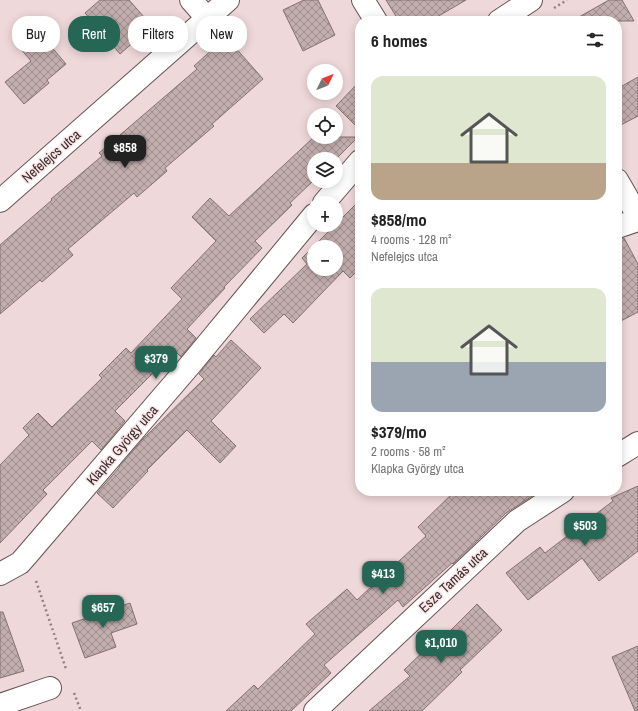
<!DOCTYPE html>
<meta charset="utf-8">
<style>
:root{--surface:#fff;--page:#f2f2f2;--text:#222;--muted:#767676;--accent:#266654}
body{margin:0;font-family:"Archivo Narrow",sans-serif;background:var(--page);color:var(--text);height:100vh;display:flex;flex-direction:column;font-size:15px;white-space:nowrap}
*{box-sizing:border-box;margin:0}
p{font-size:13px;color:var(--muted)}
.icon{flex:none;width:22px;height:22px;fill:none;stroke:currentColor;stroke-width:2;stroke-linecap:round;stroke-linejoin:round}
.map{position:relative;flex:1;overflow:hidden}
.side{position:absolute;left:355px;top:16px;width:267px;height:480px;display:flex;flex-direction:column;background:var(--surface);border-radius:16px;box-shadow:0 2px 10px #0003}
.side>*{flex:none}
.top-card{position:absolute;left:12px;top:16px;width:283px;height:36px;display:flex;gap:8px}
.needle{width:26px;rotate:47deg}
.fabs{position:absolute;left:307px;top:64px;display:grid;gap:8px}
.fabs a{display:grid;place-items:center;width:36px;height:36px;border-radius:50%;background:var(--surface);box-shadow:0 2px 10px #0003;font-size:20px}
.price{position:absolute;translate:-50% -34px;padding:0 9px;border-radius:8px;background:var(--accent);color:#fff;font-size:13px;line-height:26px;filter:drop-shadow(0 1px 2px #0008)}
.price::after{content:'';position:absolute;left:50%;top:24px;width:12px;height:9px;margin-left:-6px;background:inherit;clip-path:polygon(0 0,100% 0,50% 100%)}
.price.on{background:#222;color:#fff}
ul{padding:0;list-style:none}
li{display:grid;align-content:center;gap:8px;height:212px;padding:0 16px}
li span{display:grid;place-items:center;height:124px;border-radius:12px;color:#555}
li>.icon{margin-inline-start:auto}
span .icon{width:72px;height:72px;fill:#fffc;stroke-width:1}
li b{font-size:17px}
h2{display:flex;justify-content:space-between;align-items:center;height:48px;padding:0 16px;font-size:17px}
.chip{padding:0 14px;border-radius:16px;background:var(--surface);box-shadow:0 2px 10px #0003;font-size:14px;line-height:36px}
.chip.on{background:var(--accent);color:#fff}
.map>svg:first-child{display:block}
.building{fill:url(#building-cross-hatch);stroke:#847071;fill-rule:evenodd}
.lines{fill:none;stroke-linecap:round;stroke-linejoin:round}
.minor-casing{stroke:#645252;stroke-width:24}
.path{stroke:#918182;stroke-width:2.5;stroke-dasharray:2 3;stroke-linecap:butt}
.minor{stroke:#fff;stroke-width:22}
.labels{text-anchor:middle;stroke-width:3;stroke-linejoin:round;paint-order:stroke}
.street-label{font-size:14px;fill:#352c2c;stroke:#fce5e6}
</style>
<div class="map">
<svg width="638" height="711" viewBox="0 0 638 711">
<defs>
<pattern id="building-cross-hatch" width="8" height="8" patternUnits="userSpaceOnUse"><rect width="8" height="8" fill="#c3aeae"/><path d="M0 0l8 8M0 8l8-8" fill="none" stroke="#9f8e8e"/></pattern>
</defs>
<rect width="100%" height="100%" fill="#efd8d9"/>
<g class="building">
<polygon points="100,0 129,0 152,26 120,54 85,13"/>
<polygon points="304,0 318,0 335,35 303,51 283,10"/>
<polygon points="386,0 466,0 430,21 399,21"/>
<polygon points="609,0 622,0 634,21 572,21"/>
<polygon points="33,25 66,64 47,80 49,83 24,104 5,82 31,61 14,41"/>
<polygon points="226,37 263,79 212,124 214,126 165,168 167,171 137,197 134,193 68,249 73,255 42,282 40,280 0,314 0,245 52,200 51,199 102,156 99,153 197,69 194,66"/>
<polygon points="638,77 638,116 617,127 617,89"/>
<polygon points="360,81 360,130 336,106"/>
<polygon points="314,137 358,137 336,159 314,159 314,180 290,203 292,205 255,241 262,248 224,287 225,288 187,329 196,338 181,357 175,351 115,411 125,421 101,450 92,441 43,490 47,494 0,543 0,465 29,435 23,428 38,413 52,427 102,378 99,375 126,348 131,353 182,299 171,288 216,241 192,217 210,198 229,216"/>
<path d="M360,200v68l-10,10 -7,-7 -50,52 -9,-9 -20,19 -14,-14 57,-55 -5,-6zM314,247h22v22h-22z"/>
<polygon points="624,238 638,264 638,312 617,323 617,239"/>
<polygon points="231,340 261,368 211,421 236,446 220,463 187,430 147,470 148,471 113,508 97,493 119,468 119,467 143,439 204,379 199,374 214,355 216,357"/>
<polygon points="638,486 638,551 599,581 582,558 528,600 506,573 540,547 545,553 613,501 611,498"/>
<polygon points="455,491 540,491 506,513 453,564 452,563 403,607 398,600 324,665 331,673 291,711 226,711 254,685 258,689 315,634 306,624 347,589 357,600 426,536 418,527"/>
<polygon points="130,603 137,624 111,633 116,647 85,658 72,623"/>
<polygon points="477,604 502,630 460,670 462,672 422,711 369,711 410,676 404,670 433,642 436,645"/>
<polygon points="0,612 3,612 24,671 0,678"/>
<polygon points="638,646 638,711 635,711 612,657"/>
</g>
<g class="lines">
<defs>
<g id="minor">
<polyline points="191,0 207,18"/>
<polyline points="363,0 376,21"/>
<polyline points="499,21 531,0"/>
<polyline points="617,180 638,216"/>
<polyline points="0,201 228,0"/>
<polyline points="324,203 360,161"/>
<polyline points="617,227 638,220"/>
<polyline points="617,456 638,443"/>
<polyline points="0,574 20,563 27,555 190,365 314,215"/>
<polyline points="0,705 50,688"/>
<polyline points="315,711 517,521 563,491"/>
</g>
</defs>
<use href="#minor" class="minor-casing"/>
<g class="path">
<polyline points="554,8 567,0"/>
<polyline points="36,581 66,669"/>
<polyline points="74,693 81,711"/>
</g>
<use href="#minor" class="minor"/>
</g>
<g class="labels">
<g class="street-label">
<text transform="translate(51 156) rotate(-41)" y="5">Nefelejcs utca</text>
<text transform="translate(122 445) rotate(-49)" y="5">Klapka György utca</text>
<text transform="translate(453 580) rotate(-43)" y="5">Esze Tamás utca</text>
</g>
</g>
</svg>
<div class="fabs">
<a><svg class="needle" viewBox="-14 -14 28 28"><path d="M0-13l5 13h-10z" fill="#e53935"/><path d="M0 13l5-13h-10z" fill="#767676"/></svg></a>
<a><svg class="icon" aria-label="locate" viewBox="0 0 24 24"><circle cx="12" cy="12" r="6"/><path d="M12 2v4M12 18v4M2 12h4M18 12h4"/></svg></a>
<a><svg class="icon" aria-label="layers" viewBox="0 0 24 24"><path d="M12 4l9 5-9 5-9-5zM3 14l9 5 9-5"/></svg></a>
<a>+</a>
<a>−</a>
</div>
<b class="price on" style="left:125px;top:169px">$858</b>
<b class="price" style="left:156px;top:380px">$379</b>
<b class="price" style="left:585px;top:547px">$503</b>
<b class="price" style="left:383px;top:595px">$413</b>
<b class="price" style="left:103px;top:629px">$657</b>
<b class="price" style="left:441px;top:664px">$1,010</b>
<div class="top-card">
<a class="chip">Buy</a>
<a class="chip on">Rent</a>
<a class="chip">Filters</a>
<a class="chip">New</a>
</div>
<section class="side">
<h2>6 homes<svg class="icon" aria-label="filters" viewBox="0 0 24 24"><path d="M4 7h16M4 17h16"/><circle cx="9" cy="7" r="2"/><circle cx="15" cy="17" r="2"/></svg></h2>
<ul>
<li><span style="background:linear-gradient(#dfe7d0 70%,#b9a48a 0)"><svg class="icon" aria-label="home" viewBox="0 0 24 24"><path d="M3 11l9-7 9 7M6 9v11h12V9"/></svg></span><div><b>$858/mo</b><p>4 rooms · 128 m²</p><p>Nefelejcs utca</p></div></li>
<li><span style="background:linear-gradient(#dfe7d0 60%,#9aa5b1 0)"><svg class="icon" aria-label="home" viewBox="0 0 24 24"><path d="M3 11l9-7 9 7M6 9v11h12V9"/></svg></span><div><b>$379/mo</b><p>2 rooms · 58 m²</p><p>Klapka György utca</p></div></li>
</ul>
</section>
</div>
